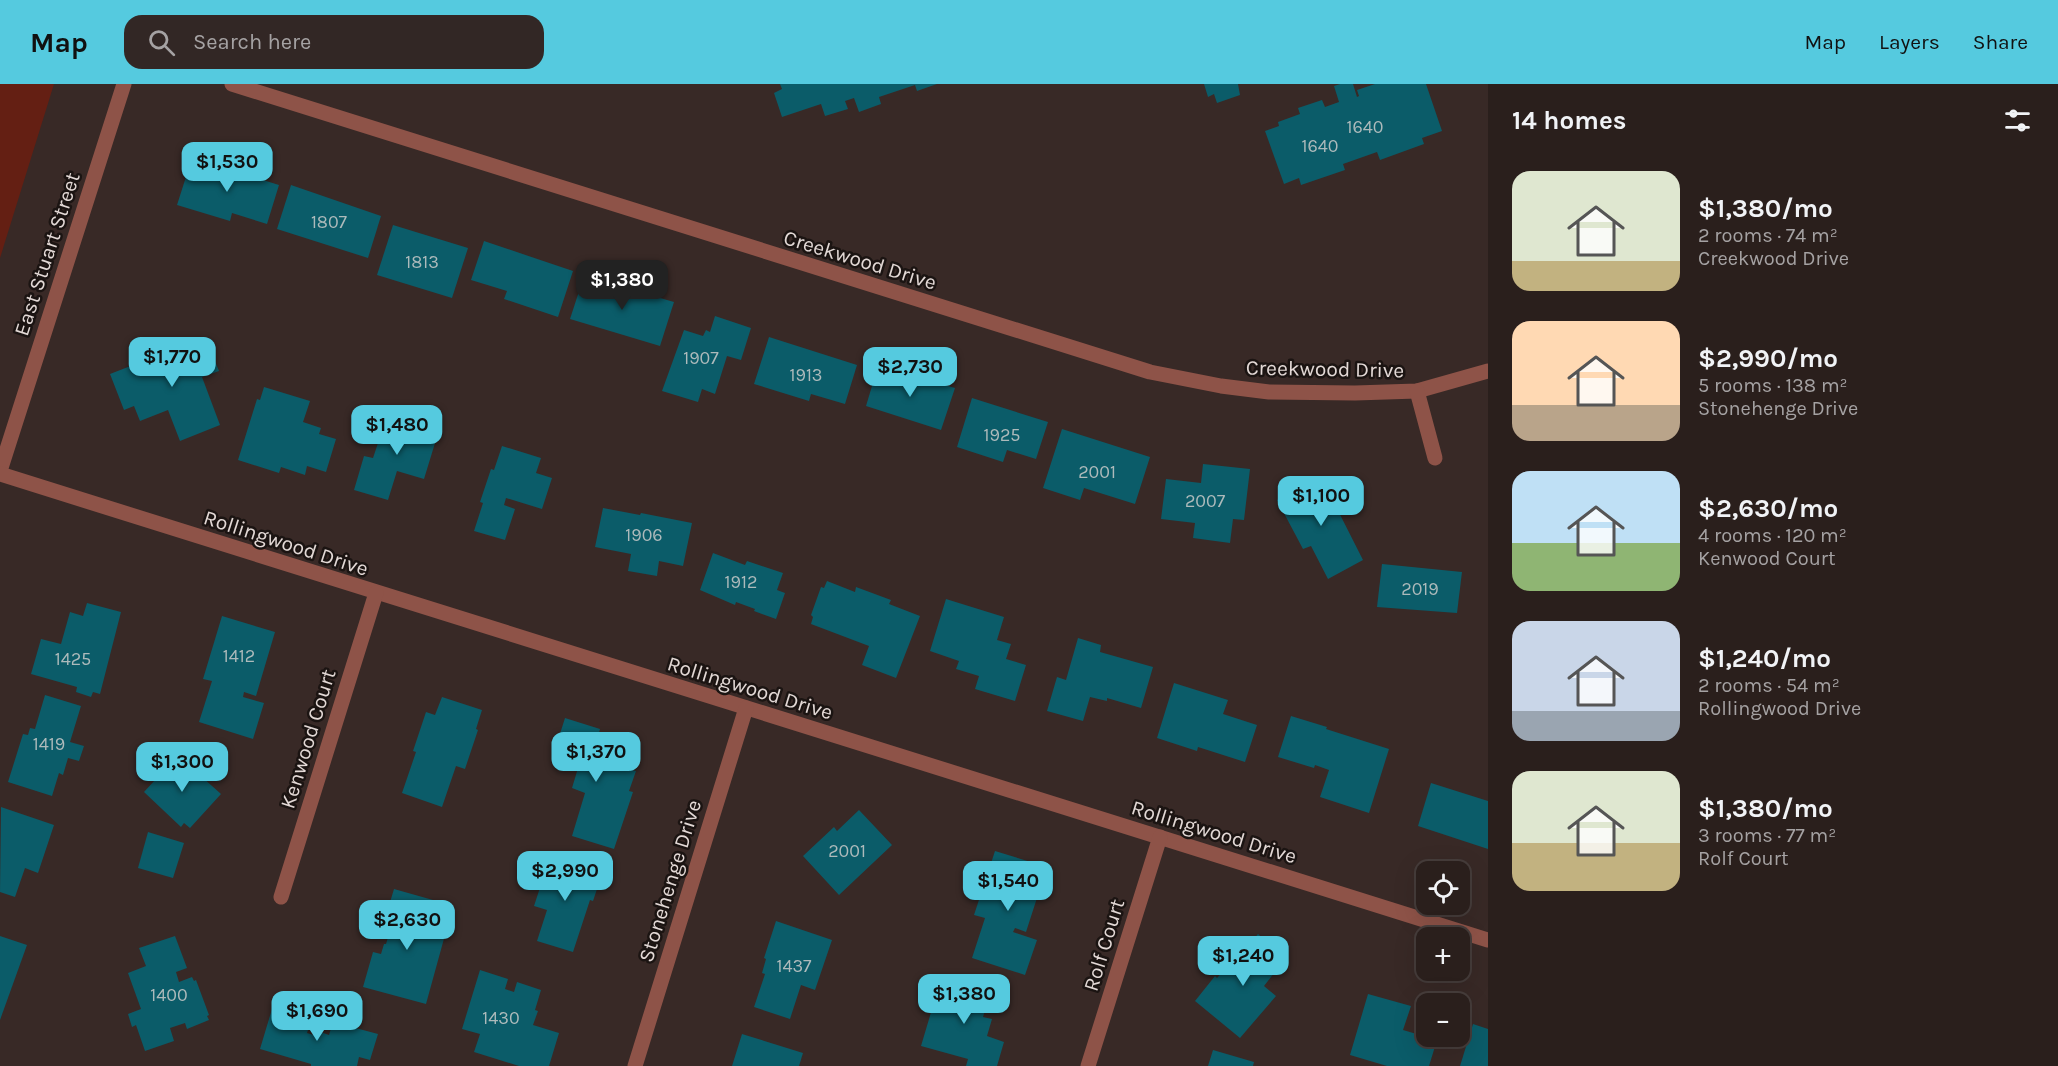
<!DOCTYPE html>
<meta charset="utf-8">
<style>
:root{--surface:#2a1f1c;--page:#322725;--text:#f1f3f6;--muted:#a5a2a3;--line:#463d3b;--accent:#55cadf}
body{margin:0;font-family:Karla,sans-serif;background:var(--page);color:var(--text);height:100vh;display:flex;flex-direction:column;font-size:22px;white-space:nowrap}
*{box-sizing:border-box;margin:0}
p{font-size:20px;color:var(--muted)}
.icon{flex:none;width:33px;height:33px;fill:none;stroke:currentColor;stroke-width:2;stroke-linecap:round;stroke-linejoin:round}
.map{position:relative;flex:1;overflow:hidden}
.panel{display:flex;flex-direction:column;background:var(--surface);width:570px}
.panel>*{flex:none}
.fabs{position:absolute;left:1416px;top:777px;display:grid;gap:12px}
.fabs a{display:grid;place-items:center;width:54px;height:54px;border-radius:12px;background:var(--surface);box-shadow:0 6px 24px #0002,0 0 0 2px var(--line);font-size:30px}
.price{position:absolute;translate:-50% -51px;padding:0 14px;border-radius:12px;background:var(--accent);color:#111;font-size:20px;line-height:39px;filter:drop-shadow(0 2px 3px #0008)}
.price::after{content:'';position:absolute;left:50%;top:36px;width:18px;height:14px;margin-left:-9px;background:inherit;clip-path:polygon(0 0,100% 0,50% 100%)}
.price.current{background:#222;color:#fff}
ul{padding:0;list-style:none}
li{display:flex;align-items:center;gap:18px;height:150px;padding:0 24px}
li span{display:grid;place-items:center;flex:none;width:168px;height:120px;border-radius:18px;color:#555}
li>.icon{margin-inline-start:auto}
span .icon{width:72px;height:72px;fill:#fffc;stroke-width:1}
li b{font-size:26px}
h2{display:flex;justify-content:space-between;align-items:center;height:72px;padding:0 24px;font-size:26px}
header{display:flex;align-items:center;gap:36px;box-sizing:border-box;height:84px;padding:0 30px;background:var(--accent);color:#111}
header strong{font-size:28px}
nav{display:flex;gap:33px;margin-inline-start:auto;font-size:21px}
.search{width:420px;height:54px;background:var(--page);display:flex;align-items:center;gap:15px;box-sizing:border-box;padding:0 21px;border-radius:18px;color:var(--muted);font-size:22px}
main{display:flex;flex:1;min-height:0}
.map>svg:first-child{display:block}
.green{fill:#641f13}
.building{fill:#0b5c69}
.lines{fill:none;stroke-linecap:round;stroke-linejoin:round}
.minor{stroke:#8e5348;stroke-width:15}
.labels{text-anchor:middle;stroke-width:5;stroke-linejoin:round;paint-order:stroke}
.number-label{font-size:18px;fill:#adbabb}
.street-label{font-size:21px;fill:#e3d9d6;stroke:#1b1412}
</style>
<header>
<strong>Map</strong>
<div class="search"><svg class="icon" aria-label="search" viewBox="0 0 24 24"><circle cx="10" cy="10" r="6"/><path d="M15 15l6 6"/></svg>Search here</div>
<nav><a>Map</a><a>Layers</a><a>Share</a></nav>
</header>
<main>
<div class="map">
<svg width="1488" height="982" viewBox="0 0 1488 982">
<rect width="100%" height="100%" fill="#382926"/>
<polygon class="green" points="0,0 54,0 0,174"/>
<g class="building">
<polygon points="780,0 937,0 917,7 915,1 879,13 881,20 859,28 854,14 845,17 848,25 825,32 821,20 782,33 774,9 782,5"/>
<polygon points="1204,0 1238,0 1240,11 1217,19 1214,10 1208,13"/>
<polygon points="1340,0 1353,0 1357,13 1359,12 1357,6 1375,0 1426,0 1442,47 1422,54 1424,60 1380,76 1377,68 1343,80 1345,86 1301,101 1299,94 1284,100 1265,47 1279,42 1278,38 1300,30 1298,24 1322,16 1325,23 1339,18 1334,2"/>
<polygon points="192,74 279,101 267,140 232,129 230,137 177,121"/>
<polygon points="291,101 381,132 368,174 277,145"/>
<polygon points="393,141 468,164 452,214 377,191"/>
<polygon points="484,157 573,187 558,233 504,215 507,207 471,196"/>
<polygon points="584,192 674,218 660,262 570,235"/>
<polygon points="715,232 751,244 741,276 727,272 715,310 702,305 698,318 662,307 684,246 703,252 706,246 710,248"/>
<polygon points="205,253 219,287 202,293 220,341 180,357 168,326 140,337 134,322 124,326 110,290"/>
<polygon points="769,253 857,281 845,320 811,310 809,317 754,300"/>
<polygon points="878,282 955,304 941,346 866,322"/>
<polygon points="264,303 310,317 303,338 321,344 319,350 336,355 326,388 307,382 305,391 281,383 279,389 238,376 257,315 260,316"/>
<polygon points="972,314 1048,338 1036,375 1007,366 1003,378 957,363"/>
<polygon points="386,330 439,346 424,395 397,387 388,416 354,406 364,372 373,374 378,359 381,360 383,352 380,351"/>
<polygon points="1062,345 1150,373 1135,420 1084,404 1080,416 1043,404"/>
<polygon points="502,362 541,374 536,389 552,394 542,425 506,414 504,421 515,425 505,456 474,447 483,419 480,418 491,385 494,386"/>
<polygon points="1203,380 1250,385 1244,436 1233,435 1230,459 1193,454 1195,439 1161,435 1166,395 1201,399"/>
<polygon points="1321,393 1363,476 1328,495 1311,462 1303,465 1277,416"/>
<polygon points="603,424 640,431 641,429 692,439 683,482 659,477 657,492 628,487 631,470 595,463"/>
<polygon points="713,469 745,481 747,477 783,489 777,506 785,509 776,535 754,527 755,525 736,518 735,521 700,506"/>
<polygon points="1382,480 1462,488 1457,529 1377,523"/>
<polygon points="827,497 855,508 856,503 891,516 889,520 920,532 896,594 862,581 869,562 811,540 813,533 811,531 821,503 824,504"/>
<polygon points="946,515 1004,533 997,556 1011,560 1006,575 1026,581 1015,617 975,605 979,592 956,585 959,577 930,567"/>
<polygon points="87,519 121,528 100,610 93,608 91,613 76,608 77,603 31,590 41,555 61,560 70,528 83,532"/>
<polygon points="222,532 275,548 256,612 244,608 243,613 264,619 253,655 199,638 212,597 203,595"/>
<polygon points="1078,554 1101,561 1100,568 1153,583 1141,624 1107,614 1107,617 1090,613 1083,637 1047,627 1057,593 1066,596"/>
<polygon points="1174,599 1228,616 1223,630 1257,641 1245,678 1198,663 1197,667 1157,654"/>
<polygon points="45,611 81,622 70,658 84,662 79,677 68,674 63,691 59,689 52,712 8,698 23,650 28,651 30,644 35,645"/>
<polygon points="442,613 482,626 476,645 478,646 465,685 456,682 442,723 402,709 416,668 413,667 426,628 435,631"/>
<polygon points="1291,632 1327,643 1326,645 1389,665 1369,729 1320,713 1329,686 1315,681 1314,684 1278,673"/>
<polygon points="565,634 600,645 596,660 612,665 610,670 635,677 632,686 636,687 629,707 633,708 614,765 572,752 585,709 572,704 578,684 552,675"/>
<polygon points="178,671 197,689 195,691 200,695 202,693 221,710 190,744 184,739 181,743 144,708"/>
<polygon points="1431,699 1488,717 1488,765 1418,742"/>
<polygon points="1,723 54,741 38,789 25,784 15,813 0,808"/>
<polygon points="859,726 892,761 839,811 803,772 834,743 837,747"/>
<polygon points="148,748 184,759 173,794 138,784"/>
<polygon points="995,767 1047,783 1026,848 1015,844 1013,848 1037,856 1025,891 972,874 985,834 974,831"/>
<polygon points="550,773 602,790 593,817 590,816 573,868 537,857 547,826 534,822"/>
<polygon points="394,805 433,816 425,846 445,851 426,920 363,903 373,868 381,870 384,860 386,860 392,840 384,838"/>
<polygon points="776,837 832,856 815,906 801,901 790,935 754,923 765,890 762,889 766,875 764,874"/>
<polygon points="1258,850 1286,874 1264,902 1276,912 1240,954 1195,917 1215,892 1217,894 1233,876 1235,877"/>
<polygon points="0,852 27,861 0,936"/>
<polygon points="175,852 187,884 176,888 179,898 192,893 194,897 196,896 209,931 207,932 209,936 187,945 185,939 170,944 174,957 145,967 136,941 132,943 128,930 141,925 128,889 146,882 139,864"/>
<polygon points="480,886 508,895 505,905 514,908 517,898 541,906 535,926 538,927 533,941 559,949 549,982 519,982 474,968 480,950 462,945"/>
<polygon points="953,890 992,902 983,933 992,935 987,952 1004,958 997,982 966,982 968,975 921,962 932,925 942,928"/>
<polygon points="1368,910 1411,922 1403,946 1437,956 1429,982 1387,982 1350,971"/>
<polygon points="272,925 311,937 307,949 317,952 318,947 329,951 333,938 378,950 370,976 359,973 357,982 311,982 311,980 260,965"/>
<polygon points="1473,940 1488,945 1488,982 1460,982"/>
<polygon points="742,950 803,969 799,982 732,982"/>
<polygon points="1213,966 1254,978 1253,982 1208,982"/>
</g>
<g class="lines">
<g class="minor">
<polyline points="232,0 1150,288 1221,302 1269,308 1355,309 1417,307 1488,287"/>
<polyline points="1417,307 1435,374"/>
<polyline points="0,387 124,0"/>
<polyline points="0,390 1488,856"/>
<polyline points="281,813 376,509"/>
<polyline points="635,982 746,624"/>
<polyline points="1088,982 1160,753"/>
</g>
</g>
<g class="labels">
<g class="number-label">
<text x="1365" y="49">1640</text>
<text x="1320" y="68">1640</text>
<text x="329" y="144">1807</text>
<text x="422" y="184">1813</text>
<text x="701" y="280">1907</text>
<text x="806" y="297">1913</text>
<text x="1002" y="357">1925</text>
<text x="1097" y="394">2001</text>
<text x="1205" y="423">2007</text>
<text x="644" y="457">1906</text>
<text x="741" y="504">1912</text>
<text x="1420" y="511">2019</text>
<text x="239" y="578">1412</text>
<text x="73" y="581">1425</text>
<text x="49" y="666">1419</text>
<text x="847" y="773">2001</text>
<text x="794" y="888">1437</text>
<text x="169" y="917">1400</text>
<text x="501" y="940">1430</text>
</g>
<g class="street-label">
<text transform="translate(47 170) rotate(-72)" y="7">East Stuart Street</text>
<text transform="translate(860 176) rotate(17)" y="7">Creekwood Drive</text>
<text transform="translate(1325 285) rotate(1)" y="7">Creekwood Drive</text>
<text transform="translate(286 459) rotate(18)" y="7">Rollingwood Drive</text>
<text transform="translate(750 604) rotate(17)" y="7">Rollingwood Drive</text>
<text transform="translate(308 655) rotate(-73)" y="7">Kenwood Court</text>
<text transform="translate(1214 748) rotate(17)" y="7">Rollingwood Drive</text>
<text transform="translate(670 797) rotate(-73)" y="7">Stonehenge Drive</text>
<text transform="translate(1104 861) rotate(-73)" y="7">Rolf Court</text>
</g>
</g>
</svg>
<div class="fabs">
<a><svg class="icon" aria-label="locate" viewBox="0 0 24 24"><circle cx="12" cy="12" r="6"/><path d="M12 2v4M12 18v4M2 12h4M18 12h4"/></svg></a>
<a>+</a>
<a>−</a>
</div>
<b class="price" style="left:227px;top:109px">$1,530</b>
<b class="price current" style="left:622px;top:227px">$1,380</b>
<b class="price" style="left:172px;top:304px">$1,770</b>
<b class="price" style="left:910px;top:314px">$2,730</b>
<b class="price" style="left:397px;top:372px">$1,480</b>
<b class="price" style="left:1321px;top:443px">$1,100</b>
<b class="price" style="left:596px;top:699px">$1,370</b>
<b class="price" style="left:182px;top:709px">$1,300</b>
<b class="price" style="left:565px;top:818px">$2,990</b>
<b class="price" style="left:1008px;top:828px">$1,540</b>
<b class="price" style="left:407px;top:867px">$2,630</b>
<b class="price" style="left:1243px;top:903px">$1,240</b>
<b class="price" style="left:964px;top:941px">$1,380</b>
<b class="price" style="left:317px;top:958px">$1,690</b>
</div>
<section class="panel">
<h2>14 homes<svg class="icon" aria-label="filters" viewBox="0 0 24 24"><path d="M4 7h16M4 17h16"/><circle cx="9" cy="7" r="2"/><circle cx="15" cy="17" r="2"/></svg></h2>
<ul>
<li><span style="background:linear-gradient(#dfe7d0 75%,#c2b280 0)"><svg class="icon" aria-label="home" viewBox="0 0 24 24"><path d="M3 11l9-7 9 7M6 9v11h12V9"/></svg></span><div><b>$1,380/mo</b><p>2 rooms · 74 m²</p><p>Creekwood Drive</p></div></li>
<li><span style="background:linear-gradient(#ffd9b3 70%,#b9a48a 0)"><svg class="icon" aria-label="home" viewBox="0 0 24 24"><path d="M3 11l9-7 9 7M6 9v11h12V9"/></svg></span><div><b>$2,990/mo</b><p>5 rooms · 138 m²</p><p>Stonehenge Drive</p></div></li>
<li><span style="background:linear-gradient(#bfe0f5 60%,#8fb573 0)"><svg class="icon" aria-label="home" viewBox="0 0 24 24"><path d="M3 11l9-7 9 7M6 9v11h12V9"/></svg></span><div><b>$2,630/mo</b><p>4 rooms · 120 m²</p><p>Kenwood Court</p></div></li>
<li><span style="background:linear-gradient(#c9d6e8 75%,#9aa5b1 0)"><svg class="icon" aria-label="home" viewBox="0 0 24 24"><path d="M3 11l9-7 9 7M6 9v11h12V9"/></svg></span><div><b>$1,240/mo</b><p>2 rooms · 54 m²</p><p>Rollingwood Drive</p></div></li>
<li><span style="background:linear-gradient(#dfe7d0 60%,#c2b280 0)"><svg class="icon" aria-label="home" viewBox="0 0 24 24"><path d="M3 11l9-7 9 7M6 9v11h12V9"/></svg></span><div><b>$1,380/mo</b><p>3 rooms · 77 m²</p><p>Rolf Court</p></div></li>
</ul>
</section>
</main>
